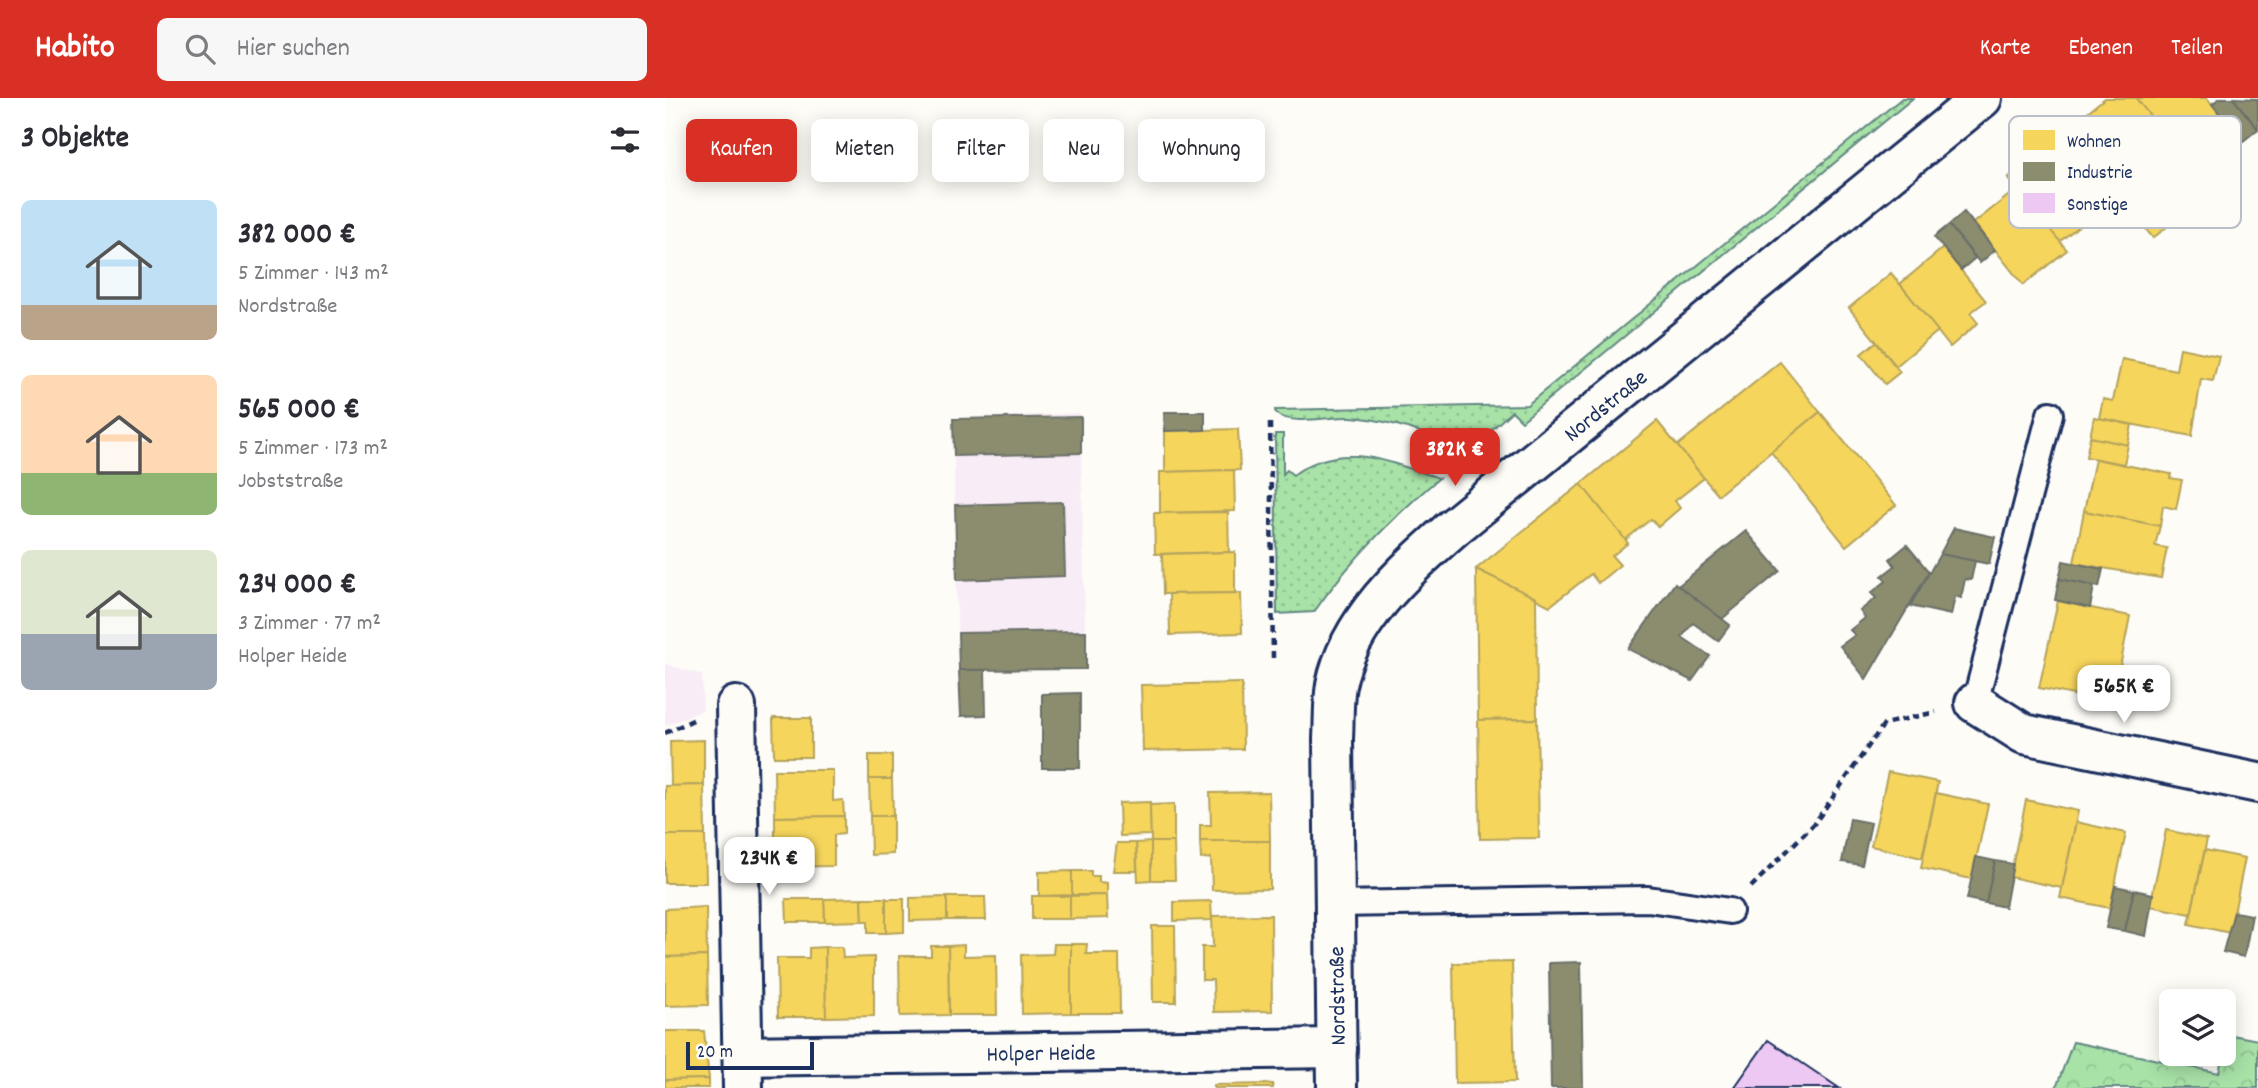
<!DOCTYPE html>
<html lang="de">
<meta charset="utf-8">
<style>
:root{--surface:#fff;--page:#f7f7f7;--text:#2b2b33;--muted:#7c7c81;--accent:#d93025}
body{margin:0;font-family:Dekko,sans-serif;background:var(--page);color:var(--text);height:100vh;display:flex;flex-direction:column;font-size:26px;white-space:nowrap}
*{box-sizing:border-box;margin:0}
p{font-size:23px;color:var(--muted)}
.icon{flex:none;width:38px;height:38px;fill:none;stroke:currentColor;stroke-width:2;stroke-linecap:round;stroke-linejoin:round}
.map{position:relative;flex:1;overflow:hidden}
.panel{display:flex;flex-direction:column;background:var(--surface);width:665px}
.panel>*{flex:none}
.top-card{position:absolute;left:21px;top:21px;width:665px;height:63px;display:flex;gap:14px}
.fabs{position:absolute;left:1494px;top:891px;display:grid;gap:14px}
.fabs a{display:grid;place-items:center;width:77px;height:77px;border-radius:10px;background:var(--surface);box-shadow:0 4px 18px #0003;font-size:35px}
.scale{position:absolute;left:21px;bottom:18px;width:128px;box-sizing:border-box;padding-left:7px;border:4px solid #1b2f5e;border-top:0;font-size:19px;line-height:24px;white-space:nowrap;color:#1b2f5e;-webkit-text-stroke:5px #fdfcf7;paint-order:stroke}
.price{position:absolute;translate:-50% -60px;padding:0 16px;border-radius:14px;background:#fff;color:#222;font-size:23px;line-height:46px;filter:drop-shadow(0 2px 4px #0008)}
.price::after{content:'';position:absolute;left:50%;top:42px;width:21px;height:16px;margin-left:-10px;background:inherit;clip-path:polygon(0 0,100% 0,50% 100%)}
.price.active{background:var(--accent);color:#fff}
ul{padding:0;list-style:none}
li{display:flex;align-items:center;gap:21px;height:175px;padding:0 21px}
li span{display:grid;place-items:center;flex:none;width:196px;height:140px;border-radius:10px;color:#555}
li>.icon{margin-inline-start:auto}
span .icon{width:84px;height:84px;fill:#fffc;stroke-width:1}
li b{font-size:30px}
h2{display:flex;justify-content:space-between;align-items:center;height:84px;padding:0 21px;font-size:30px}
.pill{padding:0 24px;border-radius:10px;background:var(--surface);box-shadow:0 4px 18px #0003;font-size:24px;line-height:63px}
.pill.active{background:var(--accent);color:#fff}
header{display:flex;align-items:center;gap:42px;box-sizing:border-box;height:98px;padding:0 35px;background:var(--accent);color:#fff}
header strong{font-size:33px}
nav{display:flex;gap:38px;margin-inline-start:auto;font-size:24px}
.search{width:490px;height:63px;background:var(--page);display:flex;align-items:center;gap:18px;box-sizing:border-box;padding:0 24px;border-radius:10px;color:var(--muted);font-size:26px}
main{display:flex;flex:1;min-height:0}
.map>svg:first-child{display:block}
.built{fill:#f8ecf6}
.grass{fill:url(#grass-dots);stroke:#628882;stroke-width:2}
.park{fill:url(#park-crowns);stroke:#628882;stroke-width:2}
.homes{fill:#f6d55c;stroke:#b4a35d;stroke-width:2}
.industry{fill:#8c8c6e;stroke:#6a7069;stroke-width:2}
.building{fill:#edc8f2;stroke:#1b2f5e;stroke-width:2}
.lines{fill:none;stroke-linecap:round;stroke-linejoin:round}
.service-casing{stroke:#1b2f5e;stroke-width:30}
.minor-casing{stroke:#1b2f5e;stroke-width:44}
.tertiary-casing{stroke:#1b2f5e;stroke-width:44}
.path{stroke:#1b2f5e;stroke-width:4.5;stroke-dasharray:7 5;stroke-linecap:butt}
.service{stroke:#fdfcf7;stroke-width:24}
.minor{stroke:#fdfcf7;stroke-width:38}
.tertiary{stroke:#fdfcf7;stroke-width:38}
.labels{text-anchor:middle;stroke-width:7;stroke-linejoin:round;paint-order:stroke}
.street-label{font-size:23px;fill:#1b2f5e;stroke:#fdfcf7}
.key{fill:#fdfcf7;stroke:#b9bec9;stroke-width:2}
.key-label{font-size:19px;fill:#1b2f5e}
</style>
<header>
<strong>Habito</strong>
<div class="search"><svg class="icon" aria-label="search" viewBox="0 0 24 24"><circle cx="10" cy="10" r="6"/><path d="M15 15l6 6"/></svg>Hier suchen</div>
<nav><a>Karte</a><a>Ebenen</a><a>Teilen</a></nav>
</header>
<main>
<section class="panel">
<h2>3 Objekte<svg class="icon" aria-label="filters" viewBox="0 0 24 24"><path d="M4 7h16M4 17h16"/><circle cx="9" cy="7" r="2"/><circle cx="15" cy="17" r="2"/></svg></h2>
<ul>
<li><span style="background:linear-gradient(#bfe0f5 75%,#b9a48a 0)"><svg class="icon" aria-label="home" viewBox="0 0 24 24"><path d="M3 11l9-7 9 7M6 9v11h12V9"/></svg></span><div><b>382 000 €</b><p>5 Zimmer · 143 m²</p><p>Nordstraße</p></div></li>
<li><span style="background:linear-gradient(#ffd9b3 70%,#8fb573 0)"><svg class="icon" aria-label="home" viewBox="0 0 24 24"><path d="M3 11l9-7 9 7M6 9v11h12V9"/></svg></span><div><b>565 000 €</b><p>5 Zimmer · 173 m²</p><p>Jobststraße</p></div></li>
<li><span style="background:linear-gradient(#dfe7d0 60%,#9aa5b1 0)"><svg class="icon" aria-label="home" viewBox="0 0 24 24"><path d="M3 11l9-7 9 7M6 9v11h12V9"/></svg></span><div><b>234 000 €</b><p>3 Zimmer · 77 m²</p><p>Holper Heide</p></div></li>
</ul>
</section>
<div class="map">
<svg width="1593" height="990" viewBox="0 0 1593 990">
<defs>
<pattern id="grass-dots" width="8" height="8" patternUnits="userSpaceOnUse" patternTransform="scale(1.75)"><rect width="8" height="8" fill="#a8e2a7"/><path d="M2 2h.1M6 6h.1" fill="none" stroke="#90c292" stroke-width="1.8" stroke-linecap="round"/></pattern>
<pattern id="park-crowns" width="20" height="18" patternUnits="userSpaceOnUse" patternTransform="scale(1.75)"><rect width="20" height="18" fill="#a8e2a7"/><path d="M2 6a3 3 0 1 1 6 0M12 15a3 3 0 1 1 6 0" fill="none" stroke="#90c292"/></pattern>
</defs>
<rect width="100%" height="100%" fill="#fdfcf7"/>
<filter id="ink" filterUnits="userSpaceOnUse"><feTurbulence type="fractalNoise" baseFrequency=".0143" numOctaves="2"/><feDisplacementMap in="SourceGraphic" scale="14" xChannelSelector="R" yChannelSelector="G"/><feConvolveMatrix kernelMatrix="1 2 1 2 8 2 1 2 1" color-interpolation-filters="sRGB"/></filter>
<g filter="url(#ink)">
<g class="built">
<polygon points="415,315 421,571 293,572 288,321"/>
<polygon points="0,566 37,577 38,612 0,628"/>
</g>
<g class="grass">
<path d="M1237,0h11l-391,323 -10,-10 -22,20 8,10 -10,9h-12c-43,-12 -81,-30 -125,-33 -21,-1 -57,9 -75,-3l-1,-4 252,-5z"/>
<path d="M610,336h8v40l4,-4 6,5c48,-36 95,-13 146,3 -47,40 -89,82 -125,134l-37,2z"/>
</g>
<polygon class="park" points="1562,936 1593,942 1593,990 1391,990 1408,944 1554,975"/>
<g class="homes">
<polygon points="1440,0 1471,0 1511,49 1467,84 1415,20"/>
<polygon points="1471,0 1542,0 1558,20 1515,55"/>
<polygon points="1386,45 1438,108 1394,144 1343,80"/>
<polygon points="1352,91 1402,152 1358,187 1309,125"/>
<polygon points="1495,106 1509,123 1488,140 1474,123"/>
<polygon points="1278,150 1321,203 1305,215 1313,225 1285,249 1235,186"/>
<polygon points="1226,175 1273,233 1231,268 1184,210"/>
<polygon points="1211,244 1235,274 1220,286 1196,256"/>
<polygon points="1515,250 1554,258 1548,283 1536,281 1527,338 1434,320 1438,301 1448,303 1457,261 1511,272"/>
<polygon points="1115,264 1155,314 1053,397 1012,348"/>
<polygon points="1155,314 1231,407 1181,448 1106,354"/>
<polygon points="1429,319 1467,327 1463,347 1425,339"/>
<polygon points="992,323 1039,380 1010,403 1015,410 993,429 986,421 960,442 916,386"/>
<polygon points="573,331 575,372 500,374 500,333"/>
<polygon points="1425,339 1463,347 1459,366 1421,359"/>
<polygon points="1430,361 1506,376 1505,380 1517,382 1511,411 1498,408 1495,428 1419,413"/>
<polygon points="569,372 570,413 495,415 495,374"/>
<polygon points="916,386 963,445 947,458 955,467 933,485 926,476 885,508 811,471"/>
<polygon points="1419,413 1495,428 1490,448 1502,450 1496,480 1409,465"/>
<polygon points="563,414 564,454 490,456 489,415"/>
<polygon points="570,454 570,495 498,496 497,456"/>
<polygon points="811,471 871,500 872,621 813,622"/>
<polygon points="576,495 577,535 505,537 504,496"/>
<polygon points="1393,503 1465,518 1448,605 1374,590"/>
<polygon points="577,585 578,651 478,653 476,587"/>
<polygon points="108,620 146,620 146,659 109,659"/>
<polygon points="872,621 874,740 815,741 813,622"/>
<polygon points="39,642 39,687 6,688 5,643"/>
<rect x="204" y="657" width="23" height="24"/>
<polygon points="109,672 168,672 168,703 178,702 179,718 110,719"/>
<polygon points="1223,674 1273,684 1257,760 1206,748"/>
<polygon points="204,681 227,681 228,718 205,718"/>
<polygon points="39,687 40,737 0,737 0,688"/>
<polygon points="604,694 605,743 535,743 535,727 546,727 545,695"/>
<polygon points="1271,695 1323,706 1307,781 1256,770"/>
<polygon points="1361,702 1413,713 1397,790 1345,779"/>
<polygon points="485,704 486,737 455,738 454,705"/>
<polygon points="509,706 509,744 486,744 485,707"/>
<polygon points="179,718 179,736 169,737 169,768 110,769 110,719"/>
<polygon points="205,718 228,718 228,756 206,757"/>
<polygon points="1411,724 1461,735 1445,810 1395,800"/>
<polygon points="1501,732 1542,741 1526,816 1485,808"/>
<polygon points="0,737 40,737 41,785 0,785"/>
<polygon points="535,743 605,743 605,791 547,792 546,760 536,761"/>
<polygon points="486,744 509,744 510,782 486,782"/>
<polygon points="486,744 486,782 473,783 471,745"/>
<polygon points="452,745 471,745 472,773 448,773"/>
<polygon points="1540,752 1580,760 1565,835 1524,826"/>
<polygon points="407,773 426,773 426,778 434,778 434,784 442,785 442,797 407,797"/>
<polygon points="407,773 407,797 374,798 374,774"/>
<polygon points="442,797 443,820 405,821 405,798"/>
<rect x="367" y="798" width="38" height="23"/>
<polygon points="282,799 282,822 245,823 245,800"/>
<polygon points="282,799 320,799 321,822 282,822"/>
<polygon points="197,800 198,823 160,824 159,801"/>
<polygon points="197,800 221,800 221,835 203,835 203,823 198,823"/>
<polygon points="121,801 159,801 160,824 122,824"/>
<polygon points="221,801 239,801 239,834 221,835"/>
<polygon points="546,803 547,822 509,823 509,804"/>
<polygon points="41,809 42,858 0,859 0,811"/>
<polygon points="606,817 607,913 549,914 548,882 537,882 537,849 548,849 547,818"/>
<polygon points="487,828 510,828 511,904 488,904"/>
<polygon points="389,846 406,846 406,915 357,916 356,857 388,856"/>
<polygon points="406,846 422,846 421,856 454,856 455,915 406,915"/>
<polygon points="299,847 299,858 331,857 332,917 284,917 283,848"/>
<polygon points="266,848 283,848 284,917 235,918 234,858 266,858"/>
<polygon points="160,849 161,919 113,919 112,860 144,860 144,850"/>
<polygon points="160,849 177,849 178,860 209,859 209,918 161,919"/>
<polygon points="42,858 43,907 0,908 0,859"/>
<polygon points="847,864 850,984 790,985 788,865"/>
<polygon points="0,933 39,933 44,981 0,982"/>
<polygon points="44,981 44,990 0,990 0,982"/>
<polygon points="608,986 608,990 549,990 549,987"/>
</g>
<g class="industry">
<polygon points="1555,0 1568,0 1593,31 1577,44 1547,6"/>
<polygon points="1568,0 1593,1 1593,31"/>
<polygon points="1299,114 1330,152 1315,165 1284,127"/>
<polygon points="1284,127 1310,160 1296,172 1269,139"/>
<polygon points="499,314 540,314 540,332 500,333"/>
<polygon points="416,319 416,355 289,358 288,321"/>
<polygon points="398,404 400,478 292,482 290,407"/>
<polygon points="1289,430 1330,439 1324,466 1275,456"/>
<polygon points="1081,433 1115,473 1057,521 1013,488"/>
<polygon points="1242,447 1264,474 1201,581 1175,548 1190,537 1185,532 1200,520 1195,513 1211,500 1206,495 1221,483 1217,478 1230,468 1225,461"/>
<polygon points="1275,456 1310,463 1306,482 1300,481 1296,500 1290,498 1286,517 1245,508"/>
<polygon points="1398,463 1438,471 1434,489 1394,481"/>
<polygon points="1394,481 1429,488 1425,510 1390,502"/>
<polygon points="1010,485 1065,527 1053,543 1028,525 1017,539 1045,558 1027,583 963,551"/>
<polygon points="421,533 421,571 294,572 293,535"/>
<polygon points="294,572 320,572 321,617 296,618"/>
<polygon points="415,595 415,670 377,670 377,596"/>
<polygon points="1185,721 1206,725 1197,767 1177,764"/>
<polygon points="1311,759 1330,763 1321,805 1302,801"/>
<polygon points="1330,763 1348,766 1340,809 1321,805"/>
<polygon points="1450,788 1469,792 1460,833 1441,830"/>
<polygon points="1469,792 1488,796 1481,838 1460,833"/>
<polygon points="1569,814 1587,817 1579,859 1558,854"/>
<polygon points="916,864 918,990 886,990 884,865"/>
</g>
<polygon class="building" points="1103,942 1174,990 1069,990"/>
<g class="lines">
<defs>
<g id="service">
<polyline points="1310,605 1385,316"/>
<polyline points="670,806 983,801 1065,813"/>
</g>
<g id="minor">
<polyline points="1310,605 1359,636 1593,685"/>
<polyline points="71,608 78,990"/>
<path id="s1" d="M78,958l594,-8"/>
</g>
<g id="tertiary">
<path id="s2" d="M672,990l-4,-349c1,-18 0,-37 3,-54 13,-65 70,-115 117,-157l529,-430"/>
</g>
</defs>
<use href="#service" class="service-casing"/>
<use href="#minor" class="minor-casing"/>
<use href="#tertiary" class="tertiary-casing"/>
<g class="path">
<polyline points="605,325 608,561"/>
<polyline points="0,635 30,621"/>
<polyline points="1086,789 1149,726 1219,626 1271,614"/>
</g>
<use href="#service" class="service"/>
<use href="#minor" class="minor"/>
<use href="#tertiary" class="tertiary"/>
</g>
</g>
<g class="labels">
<g class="street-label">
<text dy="8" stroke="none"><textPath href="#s2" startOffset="798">Nordstraße</textPath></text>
<text transform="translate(671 898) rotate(-91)" y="8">Nordstraße</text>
<text dy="8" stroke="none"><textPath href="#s1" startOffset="298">Holper Heide</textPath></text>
</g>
</g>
<rect x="1344" y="18" width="232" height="112" rx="10" class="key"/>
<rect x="1358" y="32" width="32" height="20" fill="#f6d55c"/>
<rect x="1358" y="64" width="32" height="19" fill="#8c8c6e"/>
<rect x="1358" y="95" width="32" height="20" fill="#edc8f2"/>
<g class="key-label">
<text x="1402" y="49">Wohnen</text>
<text x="1402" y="80">Industrie</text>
<text x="1402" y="112">Sonstige</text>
</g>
</svg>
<div class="fabs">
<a><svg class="icon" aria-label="layers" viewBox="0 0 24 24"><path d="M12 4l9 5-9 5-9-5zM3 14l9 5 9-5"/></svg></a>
</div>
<div class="scale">20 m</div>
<b class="price active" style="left:790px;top:390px">382K €</b>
<b class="price" style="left:1459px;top:627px">565K €</b>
<b class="price" style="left:104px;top:799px">234K €</b>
<div class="top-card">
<a class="pill active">Kaufen</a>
<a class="pill">Mieten</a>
<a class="pill">Filter</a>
<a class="pill">Neu</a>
<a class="pill">Wohnung</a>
</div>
</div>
</main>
